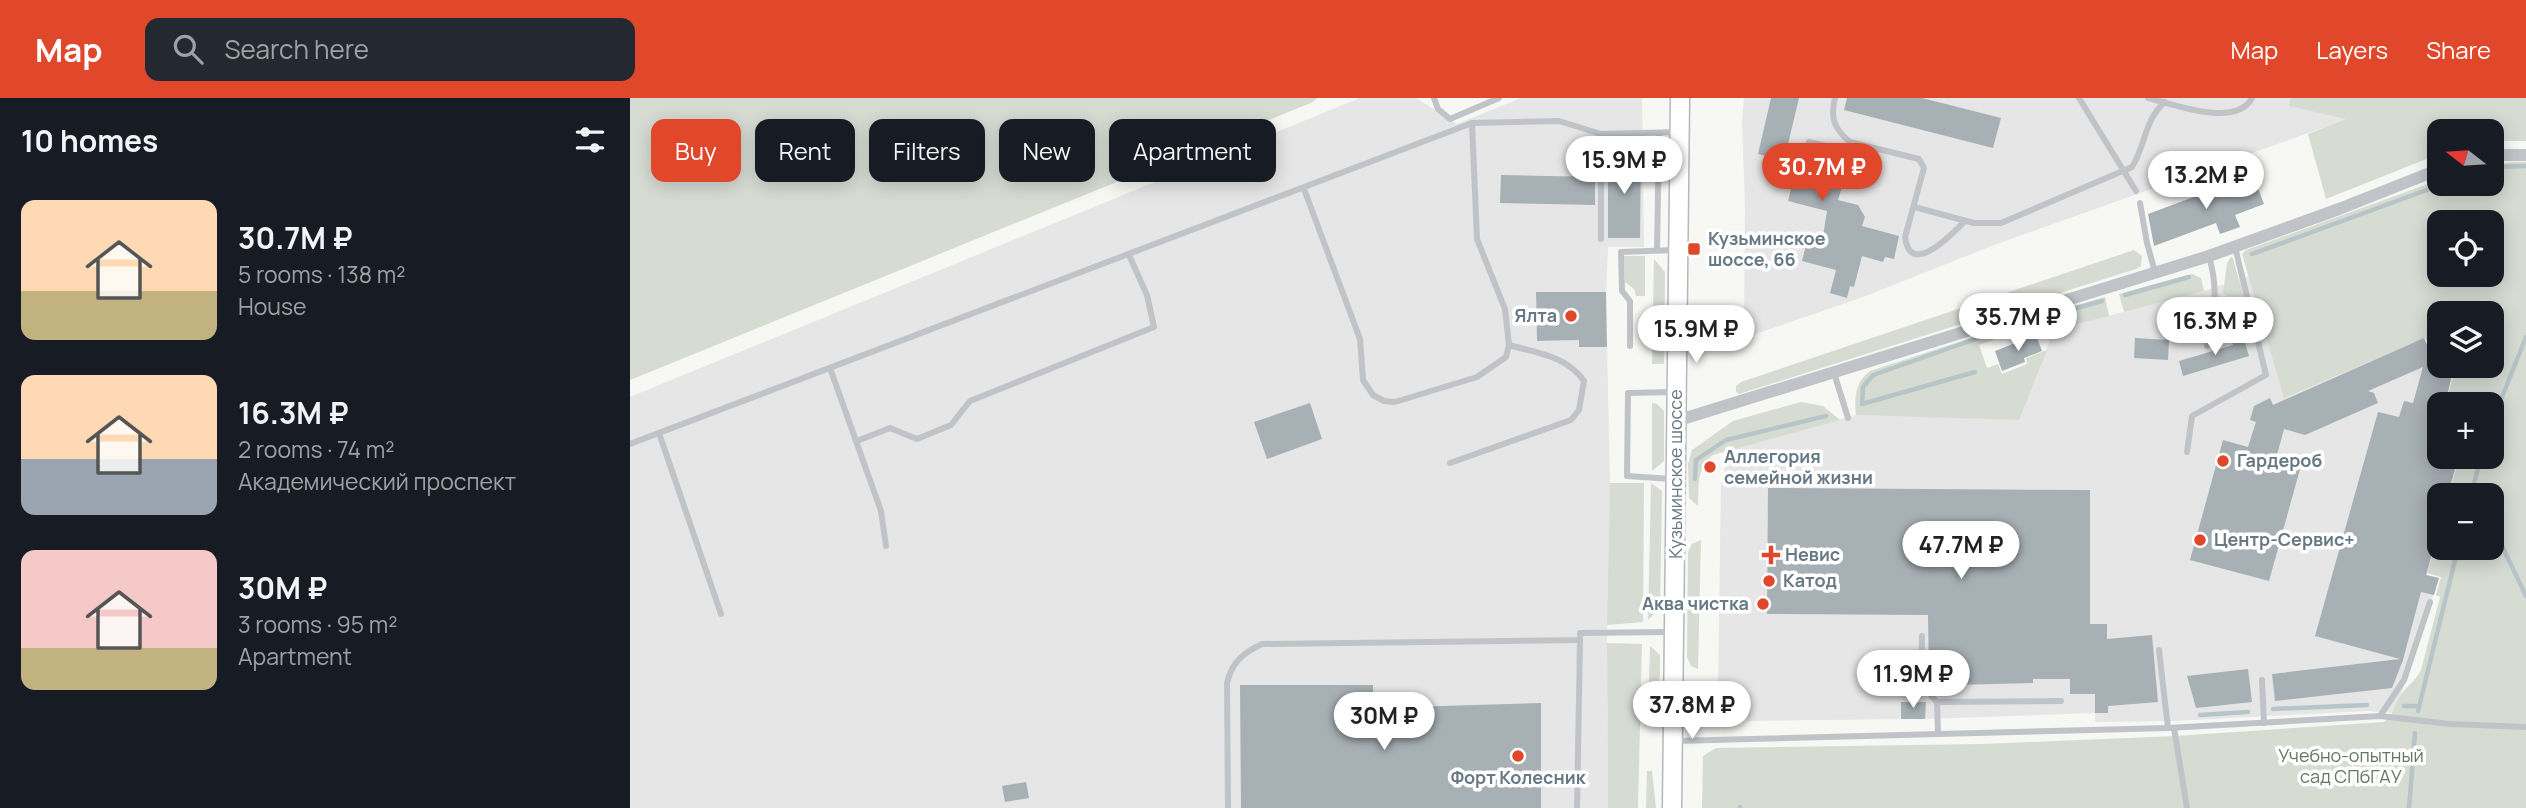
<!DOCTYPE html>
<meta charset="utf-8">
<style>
:root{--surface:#171b24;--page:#242831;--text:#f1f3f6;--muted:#9ea1a6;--accent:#e1472a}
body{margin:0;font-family:Manrope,sans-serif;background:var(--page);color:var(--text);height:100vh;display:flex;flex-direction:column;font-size:26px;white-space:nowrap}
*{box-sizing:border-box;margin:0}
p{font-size:23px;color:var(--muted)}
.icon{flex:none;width:38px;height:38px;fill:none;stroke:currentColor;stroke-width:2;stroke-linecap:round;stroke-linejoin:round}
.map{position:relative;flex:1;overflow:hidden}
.details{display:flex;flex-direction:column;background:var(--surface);width:630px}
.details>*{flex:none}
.top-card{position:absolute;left:21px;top:21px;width:665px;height:63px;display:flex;gap:14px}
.needle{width:46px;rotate:287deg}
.fabs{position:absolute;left:1797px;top:21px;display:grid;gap:14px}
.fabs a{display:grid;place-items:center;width:77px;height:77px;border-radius:14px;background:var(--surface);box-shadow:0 4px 18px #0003;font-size:35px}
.price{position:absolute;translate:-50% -60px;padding:0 16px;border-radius:24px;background:#fff;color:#222;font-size:23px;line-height:46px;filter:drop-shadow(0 2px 4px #0008)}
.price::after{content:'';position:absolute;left:50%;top:42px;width:21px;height:16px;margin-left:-10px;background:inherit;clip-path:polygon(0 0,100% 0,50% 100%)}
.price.selected{background:var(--accent);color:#fff}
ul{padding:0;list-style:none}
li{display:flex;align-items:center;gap:21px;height:175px;padding:0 21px}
li span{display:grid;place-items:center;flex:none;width:196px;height:140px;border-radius:14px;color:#555}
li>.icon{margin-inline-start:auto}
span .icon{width:84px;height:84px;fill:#fffc;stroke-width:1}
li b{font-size:30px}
h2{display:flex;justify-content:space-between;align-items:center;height:84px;padding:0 21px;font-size:30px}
.tag{padding:0 24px;border-radius:14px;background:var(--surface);box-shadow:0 4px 18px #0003;font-size:24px;line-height:63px}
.tag.selected{background:var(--accent);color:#fff}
header{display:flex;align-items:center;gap:42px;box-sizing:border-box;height:98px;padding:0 35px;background:var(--accent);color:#fff}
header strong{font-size:33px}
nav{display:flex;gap:38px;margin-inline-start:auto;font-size:24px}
.search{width:490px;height:63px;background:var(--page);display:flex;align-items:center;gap:18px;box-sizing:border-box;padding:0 24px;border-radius:14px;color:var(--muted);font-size:26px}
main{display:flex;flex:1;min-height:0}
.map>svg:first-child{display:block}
.built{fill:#e5e6e5;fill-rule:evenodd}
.green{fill:#d7dcd3;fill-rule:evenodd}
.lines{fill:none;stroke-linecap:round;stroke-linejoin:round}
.stream{stroke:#b7c5c8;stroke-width:4.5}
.building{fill:#a7b0b5}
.secondary-casing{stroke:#b2b8bc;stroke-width:21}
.lane{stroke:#c0c4c8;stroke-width:6}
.street{stroke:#c0c4c8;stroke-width:12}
.secondary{stroke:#fff;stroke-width:18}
.poi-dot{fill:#e1472a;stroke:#fff;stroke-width:2.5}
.labels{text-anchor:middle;stroke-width:7;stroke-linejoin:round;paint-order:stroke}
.poi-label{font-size:18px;font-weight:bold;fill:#667985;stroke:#fff;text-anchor:start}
.street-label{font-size:18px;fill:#667985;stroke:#fff}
.park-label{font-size:18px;fill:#667761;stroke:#fff}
</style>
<header>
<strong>Map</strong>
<div class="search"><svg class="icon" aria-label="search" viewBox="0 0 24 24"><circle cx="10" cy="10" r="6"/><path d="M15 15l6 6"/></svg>Search here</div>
<nav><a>Map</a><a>Layers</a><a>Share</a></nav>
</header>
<main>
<section class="details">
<h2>10 homes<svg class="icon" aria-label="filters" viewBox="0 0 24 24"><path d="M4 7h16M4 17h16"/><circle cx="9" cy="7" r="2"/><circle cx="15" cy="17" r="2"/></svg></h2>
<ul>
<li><span style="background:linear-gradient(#ffd9b3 65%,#c2b280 0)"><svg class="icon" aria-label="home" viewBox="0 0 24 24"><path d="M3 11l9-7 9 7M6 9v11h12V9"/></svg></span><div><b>30.7M ₽</b><p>5 rooms · 138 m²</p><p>House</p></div></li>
<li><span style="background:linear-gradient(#ffd9b3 60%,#9aa5b1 0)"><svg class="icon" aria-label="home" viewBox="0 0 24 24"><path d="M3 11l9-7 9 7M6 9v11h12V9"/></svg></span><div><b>16.3M ₽</b><p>2 rooms · 74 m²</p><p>Академический проспект</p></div></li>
<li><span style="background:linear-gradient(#f6c9c9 70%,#c2b280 0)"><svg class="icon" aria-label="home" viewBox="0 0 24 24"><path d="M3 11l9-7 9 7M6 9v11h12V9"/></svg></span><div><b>30M ₽</b><p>3 rooms · 95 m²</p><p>Apartment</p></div></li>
</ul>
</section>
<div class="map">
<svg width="1896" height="710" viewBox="0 0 1896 710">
<rect width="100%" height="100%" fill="#f7f7f4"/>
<g class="built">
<polygon points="730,0 786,0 827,26 891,0 1012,0 1014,149 978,149 976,194 906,194 907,243 949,242 949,249 977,249 980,385 977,542 978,710 0,710 0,299"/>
<polygon points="1114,0 1787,0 1718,21 1364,147 1233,199 1114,240 1115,105 1112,23"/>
<path d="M1896,86l-30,122 -56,7 -1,19 -15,7 7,26 22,6 -7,29 14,4h-20v53h18l-10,38h-8l-1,30 -12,50 12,3 -44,135 -28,-2 -193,10 -79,1v-9l-170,6v-17h-23l-2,17 -153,2 -1,-30h-28l3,-209 9,-32 126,-35 57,1 126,-47 15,-39 150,-39zM1810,124h52v53h-52z"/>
</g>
<g class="green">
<polygon points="0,0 687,0 683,4 0,282"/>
<polygon points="1661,0 1896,0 1896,43 1862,43 1862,33 1810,33 1809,56 1696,101 1678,36 1716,21 1659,8"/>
<path d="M1884,64h12v646h-824l1,-52 13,-8 266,-4 193,-8 209,-14c11,-9 9,-14 15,-24 6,-11 17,-17 22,-28l19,-73 -4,-2 5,-18 -14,-4 12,-44 1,19h52v-53h-43l10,-38h33v-53h-28l-17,-5 8,-30 -9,-3h46v-53h-52l-1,51 -14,-26 -141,60 -42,-144 4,-4 193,-70 1,4h52v-19zM1810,124h52v53h-52z"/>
<polygon points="1504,152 1512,158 1511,168 1506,171 1109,296 1106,293 1106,288 1111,284"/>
<polygon points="994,158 1015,158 1015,198 1006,198 1004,191 995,184"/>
<polygon points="1601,159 1603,160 1616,209 1593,195 1597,165"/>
<polygon points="1024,161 1035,174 1034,266 1022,266"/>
<polygon points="1562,176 1571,180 1574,193 1494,214 1489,196"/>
<polygon points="1475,199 1479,218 1424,232 1420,215"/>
<path d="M1411,217l2,7 -64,23 8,23 11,-4 4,10 25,-10 -1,-6 21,-8 -28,70 -163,-5c-2,-17 -1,-33 14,-44z"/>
<path d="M1171,304l22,4 17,14 -127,35c-17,12 -14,33 -15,51l-9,-8 -1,-34 4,-14 41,-29z"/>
<polygon points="1022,305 1027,306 1034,313 1034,363 1022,373"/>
<polygon points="980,385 1014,385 1013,524 977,527"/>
<polygon points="1021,385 1032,393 1030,510 1018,522"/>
<polygon points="1071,442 1068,571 1061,568 1057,559 1058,454 1062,446"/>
<polygon points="977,545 1012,546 1008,710 978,710"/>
<polygon points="1020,548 1030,557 1030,576 1023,617 1018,617"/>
<polygon points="1017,673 1022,673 1026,710 1016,710"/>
</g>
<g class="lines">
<g class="stream">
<polyline points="1862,69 1896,68"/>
<polyline points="1622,156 1813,86"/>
<polyline points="1495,197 1559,179"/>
<polyline points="1421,217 1472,203"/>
<polyline points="1369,233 1410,220"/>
<polyline points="1345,274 1232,306 1233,289 1243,277 1357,237"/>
<polyline points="1862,324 1896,239"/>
<polyline points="1065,381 1066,362 1096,342 1196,318"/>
<polyline points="1841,397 1851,359"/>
<polyline points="1862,427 1896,498"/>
<polyline points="1774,608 1789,608"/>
<polyline points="1643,611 1737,607"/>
<polyline points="1788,613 1828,450"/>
<polyline points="1570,617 1618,614"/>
<polyline points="1110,710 1110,709"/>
<polyline points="1779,710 1785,635"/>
</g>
</g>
<g class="building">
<polygon points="1141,0 1169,0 1158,46 1193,54 1189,69 1203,73 1200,86 1212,89 1208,102 1228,107 1235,119 1232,128 1269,138 1264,161 1255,159 1253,164 1232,158 1224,189 1220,188 1217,200 1200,195 1206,172 1172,163 1175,151 1160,147 1178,139 1184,141 1186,136 1193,138 1197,113 1158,103 1161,91 1148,88 1151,74 1138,70 1141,59 1128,56"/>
<polygon points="1217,0 1292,0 1371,20 1363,50 1214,12"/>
<polygon points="978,56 1011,56 1010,140 978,140"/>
<polygon points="871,77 965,79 965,107 870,105"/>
<polygon points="1623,77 1634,106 1605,117 1610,129 1590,136 1586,125 1524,148 1518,116"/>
<polygon points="906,194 976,194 977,249 949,249 949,242 907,243"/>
<polygon points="1406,237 1412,253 1394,260 1395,264 1372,273 1365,253"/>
<polygon points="1613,238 1619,258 1553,278 1549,263 1603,247 1601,241"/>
<polygon points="1505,240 1539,242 1538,262 1504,260"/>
<polygon points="1794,240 1806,268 1823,273 1815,306 1810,306 1810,359 1828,359 1818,397 1810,397 1810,427 1796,477 1809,480 1804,497 1791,494 1773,562 1762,590 1645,603 1642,576 1770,561 1685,538 1748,314 1769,319 1774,303 1783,305 1793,269 1738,293 1744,295 1748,305 1675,337 1654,331 1647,357 1672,364 1639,483 1560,462 1593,342 1618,349 1626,324 1620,322 1624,308 1640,300 1643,307"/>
<polygon points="680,305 692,341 637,361 624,324"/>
<polygon points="1138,390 1460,392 1460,526 1477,526 1477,541 1522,537 1528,604 1478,608 1478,615 1465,615 1465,596 1440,596 1440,581 1403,581 1403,585 1324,587 1324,580 1299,580 1298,517 1137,516"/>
<polygon points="1618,571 1622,604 1566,610 1557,578"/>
<polygon points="610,587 743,587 743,610 911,605 911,710 611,710"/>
<polygon points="1271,604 1296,604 1295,621 1271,621"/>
<polygon points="1111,607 1111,624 1068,626 1067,612 1096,611 1096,608"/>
<polygon points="396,684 399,700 375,704 372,688"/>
</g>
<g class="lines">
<defs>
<polyline id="secondary" points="1042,710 1050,0"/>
</defs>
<use href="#secondary" class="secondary-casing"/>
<g class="lane">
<polyline points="804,0 808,11 820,21 869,0"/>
<path d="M1205,0c-5,20 -1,31 15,44l69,17 5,9 -19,69c5,42 48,-4 60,-16"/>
<polyline points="1449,0 1506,93"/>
<path d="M1518,0c27,7 88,30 104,0"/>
<polyline points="1179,44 1217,53 1220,44"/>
<polyline points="674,91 730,241 733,282 743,297 754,303 765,304 847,279 876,259 879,247 875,211 847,141 842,25"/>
<polyline points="1510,105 1517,145 1525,174"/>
<path d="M1284,109l60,16h27l131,-56c14,-22 12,-47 33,-65"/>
<polyline points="971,141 971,36 1049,34"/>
<polyline points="1027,152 1029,35"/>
<polyline points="1000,248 1000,203 992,193 991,154 1046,152"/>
<path d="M1577,248c7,-36 12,-54 2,-90"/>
<polyline points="200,270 251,413 256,448"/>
<polyline points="1204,275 1218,320"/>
<polyline points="29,335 91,516"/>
<polyline points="227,343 260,330 287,341 321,327 340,303 524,229 517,197 499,157"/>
<polyline points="0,346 842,25 929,23 971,36"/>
<polyline points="1557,354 1562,318 1636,277 1605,149"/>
<path d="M820,365l121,-43 8,-10 5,-29c-17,-25 -47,-28 -75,-36"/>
<polyline points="1042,381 997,378 998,295 1044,294"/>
<path d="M1292,538c0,24 -4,49 15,66l124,-1"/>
<polyline points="1529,552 1538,630"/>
<polyline points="1632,582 1634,625"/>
<polyline points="1307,604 1308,635"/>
<polyline points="1750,618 1774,582 1800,504"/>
<polyline points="1544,630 1557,710"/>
<polyline points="1045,643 1538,630 1750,618 1820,626 1896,629"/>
<path d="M598,710l-1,-125c5,-21 16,-30 35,-39l318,-4v-7l91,-1"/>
<polyline points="947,710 950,542"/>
</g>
<g class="street">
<polyline points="1862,57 1896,57"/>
<polyline points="1046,323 1579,158 1709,111 1810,71"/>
</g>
<use href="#secondary" class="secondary"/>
</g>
<g class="poi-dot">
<rect x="1057" y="144" width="14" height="14" rx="3.5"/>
<circle cx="941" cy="218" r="7"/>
<circle cx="1593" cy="363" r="7"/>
<circle cx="1080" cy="369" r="7"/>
<circle cx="1570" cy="442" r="7"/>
<path d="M1137.5 446.5h7v7h7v7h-7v7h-7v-7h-7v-7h7z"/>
<circle cx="1139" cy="483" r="7"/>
<circle cx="1133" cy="506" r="7"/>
<circle cx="888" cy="658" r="7"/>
</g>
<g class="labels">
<g class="poi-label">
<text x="1078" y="147">Кузьминское<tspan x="1078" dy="21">шоссе, 66</tspan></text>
<text x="927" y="224" text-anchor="end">Ялта</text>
<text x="1094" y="365">Аллегория<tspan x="1094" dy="21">семейной жизни</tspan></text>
<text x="1607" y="369">Гардероб</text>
<text x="1584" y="448">Центр-Сервис+</text>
<text x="1155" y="463">Невис</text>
<text x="1153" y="489">Катод</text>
<text x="1119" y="512" text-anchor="end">Аква чистка</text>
<text x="888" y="686" text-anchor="middle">Форт Колесник</text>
</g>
<g class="street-label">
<text transform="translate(1046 376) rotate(-90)" y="6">Кузьминское шоссе</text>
</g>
<g class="park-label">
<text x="1721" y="664">Учебно-опытный<tspan x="1721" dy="21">сад СПбГАУ</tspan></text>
</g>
</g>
</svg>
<div class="fabs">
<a><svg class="needle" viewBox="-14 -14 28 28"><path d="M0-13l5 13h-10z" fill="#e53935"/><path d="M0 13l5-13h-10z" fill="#9ea1a6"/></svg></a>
<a><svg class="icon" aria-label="locate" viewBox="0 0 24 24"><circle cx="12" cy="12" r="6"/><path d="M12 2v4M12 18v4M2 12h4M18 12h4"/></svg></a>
<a><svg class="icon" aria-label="layers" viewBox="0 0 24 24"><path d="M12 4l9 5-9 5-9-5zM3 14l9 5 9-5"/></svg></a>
<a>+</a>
<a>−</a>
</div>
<b class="price" style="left:994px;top:98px">15.9M ₽</b>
<b class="price selected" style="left:1192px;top:105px">30.7M ₽</b>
<b class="price" style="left:1576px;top:113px">13.2M ₽</b>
<b class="price" style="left:1388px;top:255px">35.7M ₽</b>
<b class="price" style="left:1585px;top:259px">16.3M ₽</b>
<b class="price" style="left:1066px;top:267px">15.9M ₽</b>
<b class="price" style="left:1331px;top:483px">47.7M ₽</b>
<b class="price" style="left:1283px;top:612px">11.9M ₽</b>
<b class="price" style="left:1062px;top:643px">37.8M ₽</b>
<b class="price" style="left:754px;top:654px">30M ₽</b>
<div class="top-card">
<a class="tag selected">Buy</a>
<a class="tag">Rent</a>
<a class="tag">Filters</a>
<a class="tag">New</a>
<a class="tag">Apartment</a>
</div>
</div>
</main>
